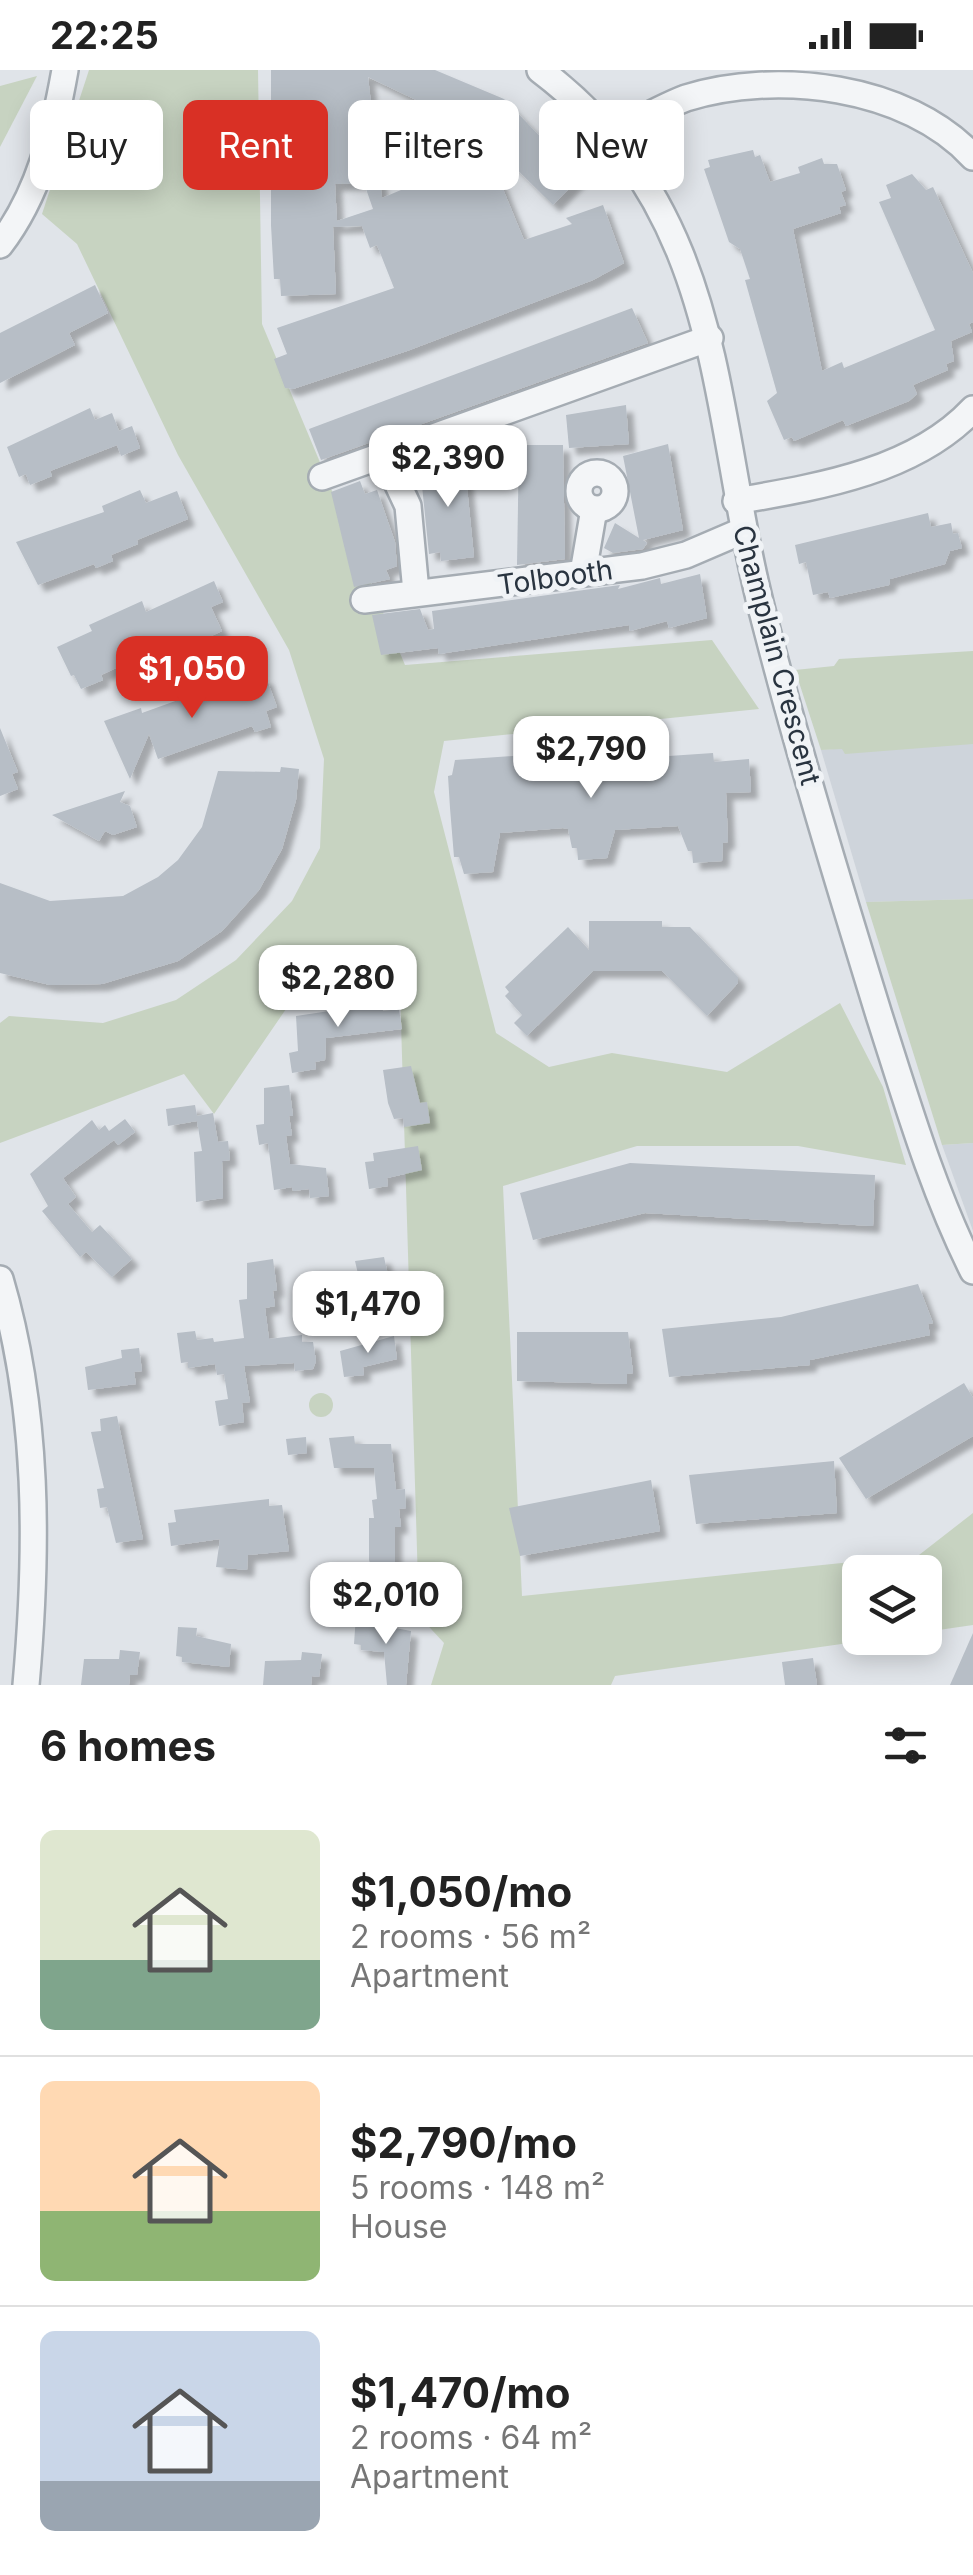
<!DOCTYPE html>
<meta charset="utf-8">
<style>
:root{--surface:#fff;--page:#f2f2f2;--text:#222;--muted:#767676;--line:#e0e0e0;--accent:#d93025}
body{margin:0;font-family:Inter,sans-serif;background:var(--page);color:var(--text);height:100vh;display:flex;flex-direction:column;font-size:38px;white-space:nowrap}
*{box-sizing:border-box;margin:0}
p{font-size:32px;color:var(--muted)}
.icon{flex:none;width:55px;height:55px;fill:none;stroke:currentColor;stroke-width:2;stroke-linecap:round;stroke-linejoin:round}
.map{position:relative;height:1615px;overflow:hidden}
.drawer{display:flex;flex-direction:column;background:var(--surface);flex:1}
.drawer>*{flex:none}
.banner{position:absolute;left:30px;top:30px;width:915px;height:90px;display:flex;gap:20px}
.tools{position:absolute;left:842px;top:1485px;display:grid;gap:20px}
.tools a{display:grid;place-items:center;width:100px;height:100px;border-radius:15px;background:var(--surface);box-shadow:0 5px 25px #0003;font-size:50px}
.price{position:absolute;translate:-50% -85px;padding:0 22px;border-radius:20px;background:#fff;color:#222;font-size:32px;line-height:65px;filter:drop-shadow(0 2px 5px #0008)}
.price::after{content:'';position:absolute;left:50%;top:60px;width:30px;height:22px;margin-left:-15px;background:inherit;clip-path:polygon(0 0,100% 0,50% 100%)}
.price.current{background:var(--accent);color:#fff}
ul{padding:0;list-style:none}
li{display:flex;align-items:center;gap:30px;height:250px;padding:0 40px}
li+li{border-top:2px solid var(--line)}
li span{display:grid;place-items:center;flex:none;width:280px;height:200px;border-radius:15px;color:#555}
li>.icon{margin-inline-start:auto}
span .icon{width:120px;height:120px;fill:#fffc;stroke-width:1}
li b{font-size:42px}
h2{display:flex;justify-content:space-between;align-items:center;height:120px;padding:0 40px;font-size:42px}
.pill{padding:0 35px;border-radius:15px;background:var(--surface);box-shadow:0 5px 25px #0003;font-size:35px;line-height:90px}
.pill.current{background:var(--accent);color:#fff}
.status{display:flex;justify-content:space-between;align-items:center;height:70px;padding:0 50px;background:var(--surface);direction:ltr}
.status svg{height:28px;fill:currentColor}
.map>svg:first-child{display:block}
.built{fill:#ced4db}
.green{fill:#c7d3c1}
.building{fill:#b7bec6;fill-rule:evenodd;filter:url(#shadow)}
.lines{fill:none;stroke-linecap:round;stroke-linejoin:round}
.minor-casing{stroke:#a5acb3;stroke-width:30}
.minor{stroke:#f3f5f7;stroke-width:25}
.labels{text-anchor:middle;stroke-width:10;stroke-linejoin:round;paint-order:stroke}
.street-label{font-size:28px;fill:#293440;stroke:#f0f3f6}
</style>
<div class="status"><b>22:25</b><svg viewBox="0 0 49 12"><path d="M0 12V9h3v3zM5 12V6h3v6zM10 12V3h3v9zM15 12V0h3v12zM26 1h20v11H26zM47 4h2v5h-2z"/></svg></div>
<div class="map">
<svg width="973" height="1615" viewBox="0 0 973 1615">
<defs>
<filter id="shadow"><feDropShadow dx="7" dy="7" stdDeviation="2.5" flood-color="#0004"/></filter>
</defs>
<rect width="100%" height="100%" fill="#e0e4e9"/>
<g class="built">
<polygon points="973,668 973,829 866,832 821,680"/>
<polygon points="973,1073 973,1161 942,1075"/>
</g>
<g class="green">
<polygon points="89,0 258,0 262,254 405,595 712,570 759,639 444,671 434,722 496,963 549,997 612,983 727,1002 840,933 883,1017 906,1095 798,1076 637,1076 503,1116 522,1526 919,1485 973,1443 973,1555 925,1562 925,1502 860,1502 860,1568 884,1568 615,1606 611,1615 431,1615 444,1573 419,1546 400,920 286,939 214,1044 184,1004 0,1073 0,953 9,946 103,953 176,930 236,890 292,831 320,778 324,689 289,580 178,385 77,174 42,144"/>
<polygon points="37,6 0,77 0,16"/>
<polygon points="973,581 973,674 845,684 842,679 821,680 795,600 834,596 839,589"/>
<polygon points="973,829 973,1073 942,1075 866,832"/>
<circle cx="321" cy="1335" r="12"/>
</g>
<g class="building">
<path d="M271,0h164l69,29 76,79 -27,27 -78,-77 -107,-51 14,121 64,-27 45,-11 33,80 48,-16 -6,-6 37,-13 21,58 -31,17 -186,71 -114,38 -8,-1 -11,-29 13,-5 -10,-26 117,-40 -17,-43 -7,3 -8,-22 -29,1 3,67 -55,2 -1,-17h-6l-3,-54zM364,113l9,26 -36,12 -2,-37z"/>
<polygon points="753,80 755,87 760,85 770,112 800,103 798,97 822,88 824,94 837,94 846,120 841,122 846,135 839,137 841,143 793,159 822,301 842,292 844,298 935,260 879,132 891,128 886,115 912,104 926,120 933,117 973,203 973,252 969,254 972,262 951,271 954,291 946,294 948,300 913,315 917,324 909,331 846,356 843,350 794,371 792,367 784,370 767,331 777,323 745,210 750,209 740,179 729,172 704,99 710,97 708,90"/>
<polygon points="95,215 108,243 69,263 75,275 0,313 0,263"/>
<polygon points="632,238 648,273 321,390 309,359"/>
<polygon points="626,335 629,374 569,378 566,345"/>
<polygon points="90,338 95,350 112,343 119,361 132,356 140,378 121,386 117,375 50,401 52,406 30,415 26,404 19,407 7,377"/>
<polygon points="668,374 683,460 643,470 647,473 643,479 613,483 604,478 615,453 639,468 623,386"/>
<polygon points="519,375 563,375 565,489 517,495"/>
<polygon points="464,387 474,487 441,491 440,482 429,484 421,406 433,404 432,391"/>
<polygon points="360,411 365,424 377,420 395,472 397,496 386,500 390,509 354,517 331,422"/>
<polygon points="140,420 146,433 177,421 188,449 137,470 138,474 111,485 113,491 96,498 94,494 38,515 16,472 104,442 102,436"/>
<polygon points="928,443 931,457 951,453 953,464 958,463 962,478 950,481 945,494 890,509 889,515 830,528 828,522 813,525 806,492 799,494 795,475"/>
<polygon points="700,504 707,548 669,558 667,551 630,561 629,555 439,584 438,578 381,585 372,545 420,539 428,560 434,559 432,541 620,515 618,519 660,508 661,514"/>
<polygon points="214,511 223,532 211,537 222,561 172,584 168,574 101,605 103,610 81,619 74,605 71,606 57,577 92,561 89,555 142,531 146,542"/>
<polygon points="266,607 277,637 266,641 271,657 255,662 252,656 158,689 149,664 130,709 104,651 141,638 142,643 228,612 230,620"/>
<polygon points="0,658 18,702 12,704 18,719 0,726"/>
<polygon points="583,681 583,686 653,681 654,687 713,683 714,692 749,689 751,722 726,723 728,772 723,773 722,791 693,793 692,781 688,781 678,756 615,760 607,788 578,790 577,778 572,778 568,759 563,758 500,763 493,802 464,804 459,787 454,787 450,738 448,706 452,705 455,690"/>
<polygon points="281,697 299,699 296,730 282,779 259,820 222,861 178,891 102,914 50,915 0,903 0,813 50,831 123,826 158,807 178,790 202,757 218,701 280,702"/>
<polygon points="125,721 120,732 130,736 137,757 113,765 105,761 99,771 52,745"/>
<polygon points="589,851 662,851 662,857 690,857 738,907 738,913 707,946 662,901 593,901 527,966 514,953 522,945 505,926 509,922 505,917 568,857 589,880"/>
<polygon points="361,928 363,937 382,934 383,941 399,939 402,959 326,968 325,990 315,992 316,999 292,1003 289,983 298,981 296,946 343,939 342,931"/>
<polygon points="411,996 420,1033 427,1032 430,1053 404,1057 403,1048 394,1049 388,1033 383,1000"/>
<polygon points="289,1015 293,1046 289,1046 292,1065 286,1066 290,1094 326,1098 329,1126 310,1128 309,1119 293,1121 292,1117 274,1120 268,1073 259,1075 256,1055 264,1054 264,1018"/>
<polygon points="195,1035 197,1046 213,1043 218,1072 228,1071 230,1090 222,1091 223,1128 196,1132 194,1082 202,1081 197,1051 168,1056 166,1039"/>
<polygon points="125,1049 135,1062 118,1075 114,1070 63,1108 76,1127 68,1134 92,1162 100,1155 132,1189 112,1207 86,1182 80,1187 42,1141 48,1136 30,1104 92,1050 99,1060 105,1055 109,1061"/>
<polygon points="418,1076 422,1100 387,1108 388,1116 369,1119 365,1092 374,1091 373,1083"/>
<polygon points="630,1093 875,1105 873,1156 645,1143 533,1170 520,1123"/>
<polygon points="384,1187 392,1223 400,1222 402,1241 379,1244 378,1236 366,1238 355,1191"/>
<polygon points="273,1189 277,1220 273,1221 275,1236 265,1238 269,1269 302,1265 302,1272 313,1272 316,1291 313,1299 295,1301 294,1293 244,1296 250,1332 242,1333 244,1352 219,1356 215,1331 228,1329 224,1304 217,1305 215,1294 188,1298 188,1292 181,1293 177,1263 195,1261 197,1270 213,1268 214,1272 244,1268 239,1230 247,1229 247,1193"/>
<polygon points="918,1214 933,1253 928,1254 930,1265 810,1290 810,1295 669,1307 662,1259 781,1247"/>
<polygon points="517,1262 628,1262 633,1303 627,1304 627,1314 517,1311"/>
<polygon points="394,1266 397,1289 363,1297 364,1305 344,1307 340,1281"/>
<polygon points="139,1278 142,1301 134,1302 136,1314 88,1320 85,1297 122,1288 121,1280"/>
<polygon points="964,1313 973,1328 973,1366 866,1429 839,1388"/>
<polygon points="117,1346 143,1469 116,1473 107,1437 100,1438 97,1419 104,1418 91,1362 101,1361 100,1349"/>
<polygon points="354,1366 355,1374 391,1374 396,1420 405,1419 406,1438 399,1439 401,1457 395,1457 395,1496 372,1499 369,1490 369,1448 374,1448 372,1430 377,1429 374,1398 334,1398 329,1368"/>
<polygon points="306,1367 307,1383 288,1385 286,1369"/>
<polygon points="834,1391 837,1443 696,1454 689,1405"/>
<polygon points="651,1410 660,1461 520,1486 509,1438"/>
<polygon points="269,1429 269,1436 282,1435 289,1481 248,1485 247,1500 216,1497 220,1469 171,1476 168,1453 176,1452 174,1440"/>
<polygon points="356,1545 374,1546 374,1554 411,1561 406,1615 387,1615 384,1582 361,1580 361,1575 354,1574"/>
<polygon points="178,1557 197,1558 196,1566 231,1574 229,1597 182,1592 182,1587 176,1586"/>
<polygon points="973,1563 973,1615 950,1615"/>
<polygon points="120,1580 140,1582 137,1605 130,1605 129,1615 81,1615 84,1589 119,1589"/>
<polygon points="302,1582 322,1584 319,1607 312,1606 311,1615 263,1615 265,1591 301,1590"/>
<polygon points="813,1588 817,1615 785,1615 782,1592"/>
</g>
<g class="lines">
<defs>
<g id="minor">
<path d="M540,0c190,144 170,345 225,552 34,132 74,263 114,393 28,87 53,174 94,256"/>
<path d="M610,66c24,-13 50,-28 76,-38 90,-28 221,-13 287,59"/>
<path d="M0,175c39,-51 54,-113 65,-175"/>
<polyline points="384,385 408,436 416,522"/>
<circle cx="597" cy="421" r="18"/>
<polyline points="322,407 710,268"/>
<path d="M736,431c81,-14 178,-29 237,-92"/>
<polyline points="583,503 594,439"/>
<polyline points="364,530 642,496 686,485 742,461"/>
<path d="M0,1209c39,132 38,270 26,406"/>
</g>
</defs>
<use href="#minor" class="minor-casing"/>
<use href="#minor" class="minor"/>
</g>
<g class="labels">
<g class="street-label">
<text transform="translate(555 507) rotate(-8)" y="10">Tolbooth</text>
<text transform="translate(777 585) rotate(75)" y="10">Champlain Crescent</text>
</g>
</g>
</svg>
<div class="tools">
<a><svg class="icon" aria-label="layers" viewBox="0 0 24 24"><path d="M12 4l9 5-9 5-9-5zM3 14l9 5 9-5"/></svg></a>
</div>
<b class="price" style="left:448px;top:440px">$2,390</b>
<b class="price current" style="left:192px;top:651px">$1,050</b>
<b class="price" style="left:591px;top:731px">$2,790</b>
<b class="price" style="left:338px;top:960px">$2,280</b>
<b class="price" style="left:368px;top:1286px">$1,470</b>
<b class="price" style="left:386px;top:1577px">$2,010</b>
<div class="banner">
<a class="pill">Buy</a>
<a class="pill current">Rent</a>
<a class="pill">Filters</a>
<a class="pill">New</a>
</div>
</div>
<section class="drawer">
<h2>6 homes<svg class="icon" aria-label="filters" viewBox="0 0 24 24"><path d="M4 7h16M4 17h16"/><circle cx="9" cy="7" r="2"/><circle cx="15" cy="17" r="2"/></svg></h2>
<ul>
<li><span style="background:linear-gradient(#dfe7d0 65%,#7fa58c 0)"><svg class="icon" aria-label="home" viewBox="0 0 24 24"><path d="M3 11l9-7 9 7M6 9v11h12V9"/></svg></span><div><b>$1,050/mo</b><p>2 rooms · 56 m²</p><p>Apartment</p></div></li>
<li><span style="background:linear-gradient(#ffd9b3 65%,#8fb573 0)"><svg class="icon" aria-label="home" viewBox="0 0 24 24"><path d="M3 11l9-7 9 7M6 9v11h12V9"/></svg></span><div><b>$2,790/mo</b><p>5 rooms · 148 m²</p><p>House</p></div></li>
<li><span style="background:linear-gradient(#c9d6e8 75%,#9aa5b1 0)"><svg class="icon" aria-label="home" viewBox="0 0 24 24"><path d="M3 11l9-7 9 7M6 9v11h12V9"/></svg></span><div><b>$1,470/mo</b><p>2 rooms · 64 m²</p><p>Apartment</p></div></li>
</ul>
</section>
